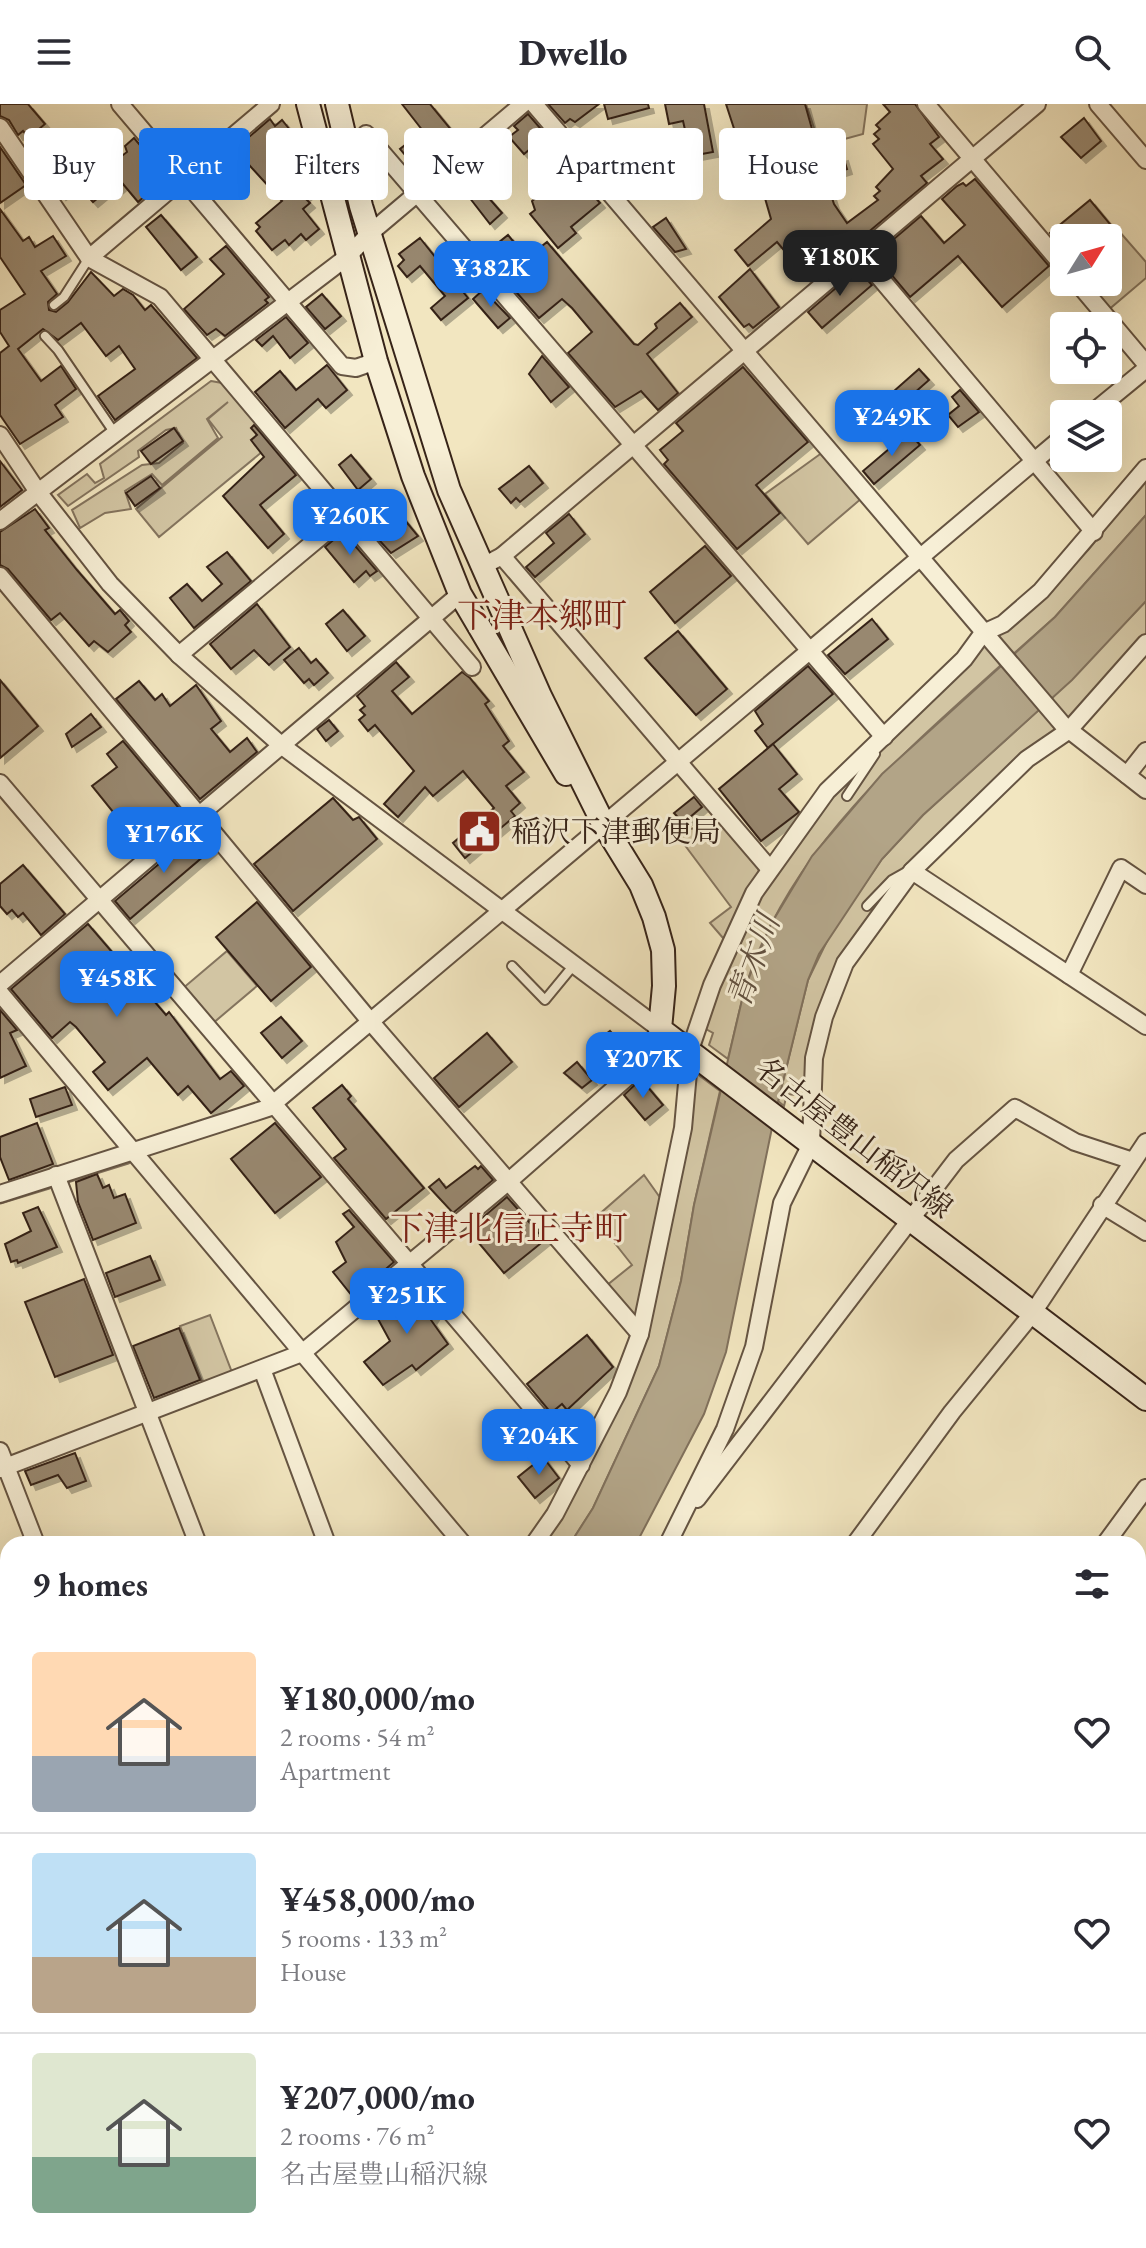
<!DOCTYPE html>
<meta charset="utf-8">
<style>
:root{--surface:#fff;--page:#f7f7f7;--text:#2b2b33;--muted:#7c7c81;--line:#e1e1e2;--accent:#1a73e8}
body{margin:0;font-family:"EB Garamond","Noto Serif JP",serif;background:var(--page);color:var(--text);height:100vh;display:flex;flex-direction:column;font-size:30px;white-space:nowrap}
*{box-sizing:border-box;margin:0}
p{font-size:26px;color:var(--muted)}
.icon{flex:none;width:44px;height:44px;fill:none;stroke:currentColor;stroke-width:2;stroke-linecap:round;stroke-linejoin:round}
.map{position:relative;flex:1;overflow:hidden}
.sheet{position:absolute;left:0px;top:1432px;width:1146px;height:712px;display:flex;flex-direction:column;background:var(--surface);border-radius:24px 24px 0 0;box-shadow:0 8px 32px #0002}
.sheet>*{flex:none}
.hud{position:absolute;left:24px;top:24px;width:1098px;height:72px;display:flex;gap:16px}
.needle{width:52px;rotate:53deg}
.controls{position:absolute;left:1050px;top:120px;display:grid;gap:16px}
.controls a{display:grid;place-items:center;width:72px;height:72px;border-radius:8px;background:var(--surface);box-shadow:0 8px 32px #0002;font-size:40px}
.price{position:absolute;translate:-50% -68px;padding:0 18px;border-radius:16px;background:var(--accent);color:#fff;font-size:26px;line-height:52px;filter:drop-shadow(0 2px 4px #0008)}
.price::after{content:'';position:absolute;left:50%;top:48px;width:24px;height:18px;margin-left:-12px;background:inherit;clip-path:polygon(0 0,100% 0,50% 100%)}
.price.current{background:#222;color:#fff}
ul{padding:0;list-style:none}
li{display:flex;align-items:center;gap:24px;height:200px;padding:0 32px}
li+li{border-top:2px solid var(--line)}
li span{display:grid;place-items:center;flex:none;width:224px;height:160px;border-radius:8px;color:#555}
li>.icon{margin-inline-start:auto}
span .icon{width:96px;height:96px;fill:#fffc;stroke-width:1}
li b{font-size:34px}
h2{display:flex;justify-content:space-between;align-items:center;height:96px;padding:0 32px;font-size:34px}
.tag{padding:0 28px;border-radius:8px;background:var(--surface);box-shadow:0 8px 32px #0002;font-size:28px;line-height:72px}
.tag.current{background:var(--accent);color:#fff}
header{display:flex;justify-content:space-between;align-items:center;height:104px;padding:0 32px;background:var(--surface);font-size:36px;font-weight:800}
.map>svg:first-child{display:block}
.green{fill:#d2c5a3;stroke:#84745e;stroke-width:2}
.water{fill:#b2a487;stroke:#80705b;stroke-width:2}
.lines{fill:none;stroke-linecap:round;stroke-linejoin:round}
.stream{stroke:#80705b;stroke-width:5}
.building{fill:#98886f;stroke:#362318;stroke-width:2;filter:url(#shadow)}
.service-casing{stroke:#655442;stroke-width:12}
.minor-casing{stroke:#655442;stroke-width:20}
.secondary-casing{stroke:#362318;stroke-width:26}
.service{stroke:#f7efd6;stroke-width:8}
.minor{stroke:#f7efd6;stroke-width:16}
.secondary{stroke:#f7efd6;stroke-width:22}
.labels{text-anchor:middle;stroke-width:6;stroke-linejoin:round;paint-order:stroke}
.poi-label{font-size:30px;fill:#362318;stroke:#f7efd6;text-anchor:start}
.street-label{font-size:30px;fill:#362318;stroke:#f7efd6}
.water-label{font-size:32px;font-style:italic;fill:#61503f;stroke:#f7efd6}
.quarter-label{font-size:34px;fill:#7a1f14;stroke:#f7efd6}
</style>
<header><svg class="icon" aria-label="menu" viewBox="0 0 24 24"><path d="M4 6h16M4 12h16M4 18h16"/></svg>Dwello<svg class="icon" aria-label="search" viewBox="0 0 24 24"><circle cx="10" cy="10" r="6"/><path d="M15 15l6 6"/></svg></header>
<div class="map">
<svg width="1146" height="2144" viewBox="0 0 1146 2144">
<defs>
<filter id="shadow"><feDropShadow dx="5" dy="5" stdDeviation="0" flood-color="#0004"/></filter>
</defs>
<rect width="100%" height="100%" fill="#f2e6c0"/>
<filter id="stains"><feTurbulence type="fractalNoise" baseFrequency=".0025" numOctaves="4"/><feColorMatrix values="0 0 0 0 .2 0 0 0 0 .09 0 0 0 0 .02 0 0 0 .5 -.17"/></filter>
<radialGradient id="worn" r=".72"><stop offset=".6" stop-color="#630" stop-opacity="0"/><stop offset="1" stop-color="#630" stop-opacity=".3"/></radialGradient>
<g class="green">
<polygon points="806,0 867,0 863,30 841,36 816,30"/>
<polygon points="1118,126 1146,158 1146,174 1107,207 1081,178 1108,178 1108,134"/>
<polygon points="211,277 222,279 274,338 159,433 136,405 222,333 208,315 228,298 207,315 218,334 162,381 152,370 125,387 131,405 105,409 80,424 72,406 142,361 159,359 183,339 176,324 166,326 138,347 139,353 68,402 58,391 87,370 95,379 104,374 100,360"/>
<polygon points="823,348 862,394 808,440 765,390"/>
<polygon points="1146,374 1146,411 1055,513 1011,552 992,530 1046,490 1089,445"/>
<polygon points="1146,497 1146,531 1067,617 1050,596"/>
<path d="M982,538l19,23c-93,84 -194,169 -243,288 -15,34 -21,70 -30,106l-19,-14 4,-12 -9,-5c14,-43 30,-91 53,-131 31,-52 72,-101 114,-145l-22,46 41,-61z"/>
<polygon points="1041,604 1056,625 863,801 898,775 842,855 807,985 799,983 795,991 787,990 784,1002 778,997 808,876 831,829 882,755 923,711"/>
<polygon points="705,722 729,723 758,759 759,771 729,832 723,834 710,819 731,803 675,728"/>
<polygon points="227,847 257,882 212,920 182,885"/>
<polygon points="693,967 720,987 694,1101 681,1177 659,1262 593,1404 570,1440 542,1440 607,1327 643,1236"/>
<polygon points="644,1071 661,1095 640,1210 632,1214 606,1182 632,1161 595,1114"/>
<polygon points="210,1211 233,1271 204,1282 180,1222"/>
</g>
<g class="water">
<polygon points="1146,411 1146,497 1072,576 923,711 882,755 819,850 808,876 774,1014 726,1248 704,1310 636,1440 570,1440 593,1404 659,1262 681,1177 694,1101 745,883 771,820 812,752 882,670 1055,513"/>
<polygon points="1146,1734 1146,1817 1138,1820 1138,1737"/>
<polygon points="8,1960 8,2117 0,2121 0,1962"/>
</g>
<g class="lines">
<g class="stream">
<polyline points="67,1077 128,1058"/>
<polyline points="0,1098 49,1083"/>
<polyline points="0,1913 8,1910"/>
<polyline points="39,2136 41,2144"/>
</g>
</g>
<g class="building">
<polygon points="0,0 28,0 45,20 38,26 75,81 61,91 39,59 42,51 23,27 18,31 9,16 0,12"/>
<polygon points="402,0 430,0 453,28 440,46 443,50 420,69 400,45 423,27"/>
<polygon points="548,0 599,0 575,18 570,15 565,19"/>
<polygon points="604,0 648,0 649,4 608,15"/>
<polygon points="665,0 704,0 713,48 691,52 683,17 669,20"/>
<polygon points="726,0 805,0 812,25 803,27 813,61 843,52 847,65 825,72 834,100 847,119 878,96 874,92 880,87 876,83 893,65 873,40 879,35 874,30 880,25 876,21 890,8 883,0 915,0 939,33 930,40 943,55 921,72 927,79 810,177 777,138 748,162 735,146 771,115 762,84 754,86"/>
<polygon points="528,10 589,81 586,83 600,99 571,123 576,129 558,144 530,110 535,106 532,97 542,89 534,79 547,68 529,46 524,50 509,33 518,26 514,22"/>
<polygon points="1084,14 1101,37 1081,54 1061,33"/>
<polygon points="270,15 275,22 282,16 298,36 289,43 304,61 295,69 311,87 304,93 310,99 303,105 319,125 306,136 301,130 289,141 285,136 272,146 256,127 260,123 256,119 282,97 239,50 225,62 221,57"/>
<polygon points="134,34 161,66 148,77 154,84 138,98 123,80 114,88 110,84 93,98 78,81 102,60 106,64 127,48 125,42"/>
<polygon points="0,43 26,81 0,99"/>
<polygon points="975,75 1049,162 1002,203 958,152 910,193 875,151 921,112 944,139 965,121 942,95 957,82 963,79 966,82"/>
<polygon points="480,84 502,109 490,120 469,93"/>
<polygon points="1090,96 1115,126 1105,134 1064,134 1064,146 1050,129"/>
<polygon points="0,105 23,137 29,133 35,143 53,132 66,152 41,167 57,190 48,198 49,206 56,208 68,198 91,168 114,192 123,185 133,191 145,206 151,201 197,254 115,316 98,292 135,265 119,242 106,252 81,219 58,236 43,225 18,245 41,277 61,262 76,285 55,301 63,313 20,340 0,311 0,249 9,242 0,228 0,206 25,190 0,153"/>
<polygon points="161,111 197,153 181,166 146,123"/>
<polygon points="666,114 686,145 675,148 653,123"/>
<polygon points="508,131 527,154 547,138 634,240 638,241 657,224 655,220 680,199 692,213 647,250 678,289 658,306 641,287 615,303 568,249 592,228 572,204 562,195 539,214 503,173 512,166 493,143"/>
<polygon points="420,134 468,194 441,216 431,204 445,192 420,162 407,173 398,162 404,156 399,150"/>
<polygon points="226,142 269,193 265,196 268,199 225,232 216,225 207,231 184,205 224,170 210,155"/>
<polygon points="750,165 779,203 753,224 749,220 744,223 719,193"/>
<polygon points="858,165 872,181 822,224 808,208"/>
<polygon points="483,186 510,214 498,224 473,195"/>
<polygon points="322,190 341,212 325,225 306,203"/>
<polygon points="286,213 308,239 290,254 273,232 262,242 256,236"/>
<polygon points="542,252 569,283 551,298 529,270"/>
<polygon points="327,261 347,286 326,304 318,295 285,324 255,288 280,267 296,286"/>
<polygon points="743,263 808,338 756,381 780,409 737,445 664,360 668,356 660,346 683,327 676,319"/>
<polygon points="919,265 929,276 904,298 894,287"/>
<polygon points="960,286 979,308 958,323 948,311 959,302 952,293"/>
<polygon points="254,321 296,371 260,401 284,430 268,444 223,392 264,353 251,336 257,331 251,324"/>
<polygon points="174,324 183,337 151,360 141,347"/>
<polygon points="909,328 920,341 874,380 863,367"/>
<polygon points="351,351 371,375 358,386 339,361"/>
<polygon points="0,357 22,386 0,403"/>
<polygon points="529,362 543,379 520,398 516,394 511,399 499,385"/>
<polygon points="151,372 160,384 135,402 126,389"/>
<polygon points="390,398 418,432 391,449 379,436 384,431 370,414"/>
<polygon points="35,405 49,424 45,426 77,466 115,510 120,506 129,517 125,521 131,528 108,548 94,537 89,542 60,509 51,516 8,465 0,461 0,428"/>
<polygon points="569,410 585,430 535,473 526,463 554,439 546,429"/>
<polygon points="343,428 377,467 370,472 366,467 354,478 325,443"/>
<polygon points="705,442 731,472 675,519 650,488"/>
<polygon points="227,448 251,477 194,524 170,494 187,480 202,497 222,480 207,463"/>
<polygon points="257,500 290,543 269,561 254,546 231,565 210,540"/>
<polygon points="343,506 365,532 347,547 326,520"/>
<polygon points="872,515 888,535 845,570 828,551"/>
<polygon points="678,527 727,585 696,611 645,554"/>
<polygon points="299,544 311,559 316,555 328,569 314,581 309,575 304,579 284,556"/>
<polygon points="396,558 409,573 392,587 412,610 462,568 470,574 489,597 485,600 509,637 503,642 524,668 506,682 520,699 511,707 515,712 465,754 453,739 494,704 463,667 433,692 425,683 398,713 384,700 414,667 375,621 368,627 359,616 365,611 360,606 365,602 357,592"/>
<polygon points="808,562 833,590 768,644 755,627 763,620 755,607"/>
<polygon points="0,576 38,622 0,654"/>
<polygon points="139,577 155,596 162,590 170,602 196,581 221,617 211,625 230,648 247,634 257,648 200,695 116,595"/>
<polygon points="91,610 101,623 72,643 66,630"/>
<polygon points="329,616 338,627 326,637 317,625"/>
<polygon points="123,637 183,709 166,725 154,709 130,729 92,682 117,663 107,650"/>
<polygon points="773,640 797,670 779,685 799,708 761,737 719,685"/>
<polygon points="694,693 702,703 683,719 674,709"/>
<polygon points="333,694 353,716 359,713 377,735 293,807 254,760"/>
<polygon points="198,727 212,745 130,815 115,797"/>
<polygon points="23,761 65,810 41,831 23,809 18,813 12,806 7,810 0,802 0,780"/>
<polygon points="257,798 311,863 271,897 216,833"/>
<polygon points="88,820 166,911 169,908 220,975 231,967 244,982 211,1009 188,982 178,991 147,954 108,986 93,968 105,958 76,923 70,918 52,934 11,885"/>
<polygon points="0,906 17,926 10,929 26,962 0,974"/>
<polygon points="281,913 302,937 282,954 261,929"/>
<polygon points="610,927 624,943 609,956 595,939"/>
<polygon points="487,929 512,958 459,1003 434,974"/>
<polygon points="577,958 592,976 582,984 564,969"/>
<polygon points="641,975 663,1001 645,1016 624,991"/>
<polygon points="342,981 351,992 348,995 424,1084 386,1115 334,1054 346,1045 313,1004"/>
<polygon points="65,983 72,1001 36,1013 30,995"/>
<polygon points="37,1019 53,1060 9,1076 0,1053 0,1033"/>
<polygon points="275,1019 321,1073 275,1109 231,1055"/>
<polygon points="475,1062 478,1065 481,1062 493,1076 453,1109 429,1083 439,1075 446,1084"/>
<polygon points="97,1070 103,1084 109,1081 114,1094 125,1090 136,1119 93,1136 78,1098 76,1078"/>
<polygon points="507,1093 545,1136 504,1169 468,1126"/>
<polygon points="38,1103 57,1143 18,1159 17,1156 11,1158 5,1140 31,1127 23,1109"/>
<polygon points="349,1106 394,1158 353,1193 333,1168 346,1158 336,1138 354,1123 343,1110"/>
<polygon points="150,1152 160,1176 115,1193 106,1169"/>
<polygon points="84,1175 113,1251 55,1273 25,1198"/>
<polygon points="408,1175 436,1208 431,1216 448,1240 416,1266 412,1261 383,1281 364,1258 390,1237 378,1215 403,1195 396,1186"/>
<polygon points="179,1224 200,1276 154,1294 133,1242"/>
<polygon points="587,1231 613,1263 567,1306 562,1300 551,1309 527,1280"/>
<polygon points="75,1349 86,1377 67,1384 58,1371 31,1381 25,1367"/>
<polygon points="543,1353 559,1374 535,1394 518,1373"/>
</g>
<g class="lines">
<defs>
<g id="service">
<polyline points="593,68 648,48"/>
<polyline points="54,201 64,193 89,154"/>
<polyline points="45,232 58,246 116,331"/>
<polyline points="847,692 875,650"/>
<polyline points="867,802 892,776 908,767"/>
<polyline points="512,862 545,896 573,862"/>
</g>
<g id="minor">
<polyline points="120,0 342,262 356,264 376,257"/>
<polyline points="534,0 1064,622 1146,686"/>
<polyline points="926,0 1064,163"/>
<polyline points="1098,0 1146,56"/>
<polyline points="0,23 89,154 160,193 472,563"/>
<polyline points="366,30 884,633"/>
<polyline points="859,149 1094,428"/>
<polyline points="89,154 271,0"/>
<polyline points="1077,178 1146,260"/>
<polyline points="1091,310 1146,265"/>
<polyline points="0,331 38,388 110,480 179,551 281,641 660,925"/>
<polyline points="0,417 347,153 369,130 523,0"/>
<polyline points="502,452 769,764"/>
<polyline points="481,463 502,452 1037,0"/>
<polyline points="0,472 370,917 640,1230"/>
<polyline points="179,551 344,413"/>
<polyline points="1127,671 1146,647"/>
<polyline points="0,679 581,1361"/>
<polyline points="912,767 1146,922"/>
<polyline points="1069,871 1121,764 1146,781"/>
<polyline points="0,880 460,490"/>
<polyline points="0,889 463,1440"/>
<polyline points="56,1071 198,1440"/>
<polyline points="0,1090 268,1004 1064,332"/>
<polyline points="1102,1101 1146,1128"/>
<polyline points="262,1265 327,1440"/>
<polyline points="0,1347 36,1440"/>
<polyline points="0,1365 302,1249 509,1077 672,934"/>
<polyline points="697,1395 956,1056 1015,1004 1075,1038 1133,1057"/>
<polyline points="534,1440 555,1410 618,1288 640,1230 683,1024 690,946 712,881 754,789 827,687 964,555 983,529 1003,520 1041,487 1146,364"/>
<polyline points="668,1440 725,1325 754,1243 782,1099 811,1040 814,954 824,913 845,859 912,767 1027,655 1068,627 1146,539"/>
<polyline points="855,1440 952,1308 1032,1210 1146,1038"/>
<polyline points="1105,1440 1146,1384"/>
<polyline points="0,1650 8,1647"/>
<polyline points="1138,1703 1146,1700"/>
<polyline points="1138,1849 1146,1847"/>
<polyline points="0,1852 8,1872"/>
<polyline points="0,1928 8,1925"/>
<polyline points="151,2136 153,2144"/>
<polyline points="314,2136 318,2144"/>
<polyline points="473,2136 476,2144"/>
<polyline points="800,2136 803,2144"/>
<polyline points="1121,2136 1124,2144"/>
</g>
<g id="secondary">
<polyline points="308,0 376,257 413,372 460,490 566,670"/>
<polyline points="337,0 361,102 449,386 540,592 604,721 641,781 654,813 663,846 664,882 660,925 1146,1295"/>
<polyline points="1138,1917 1146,1913"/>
<polyline points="521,2144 546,2136"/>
</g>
</defs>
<use href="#service" class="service-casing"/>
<use href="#minor" class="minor-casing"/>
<use href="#secondary" class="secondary-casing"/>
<use href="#service" class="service"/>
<use href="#minor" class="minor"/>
<use href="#secondary" class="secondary"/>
</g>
<defs>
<symbol id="civic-square" viewBox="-11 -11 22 22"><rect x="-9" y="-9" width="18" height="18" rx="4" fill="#8f2418" stroke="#f7efd6"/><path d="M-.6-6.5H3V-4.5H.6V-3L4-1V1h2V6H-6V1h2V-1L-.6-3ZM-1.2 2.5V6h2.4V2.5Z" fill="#fff"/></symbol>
</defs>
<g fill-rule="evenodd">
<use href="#civic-square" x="454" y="702" width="51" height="51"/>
</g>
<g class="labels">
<g class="poi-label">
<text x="511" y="738">稲沢下津郵便局</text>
</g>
<g class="street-label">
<text transform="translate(854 1034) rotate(38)" y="10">名古屋豊山稲沢線</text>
</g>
<g class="water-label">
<text transform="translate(753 857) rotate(-70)" y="11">青木川</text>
</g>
<g class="quarter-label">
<text x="542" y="523">下津本郷町</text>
<text x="509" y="1136">下津北信正寺町</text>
</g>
</g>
<rect width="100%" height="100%" filter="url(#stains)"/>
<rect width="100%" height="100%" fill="url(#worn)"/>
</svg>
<div class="controls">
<a><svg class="needle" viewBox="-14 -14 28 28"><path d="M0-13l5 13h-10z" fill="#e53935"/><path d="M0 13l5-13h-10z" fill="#7c7c81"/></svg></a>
<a><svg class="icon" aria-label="locate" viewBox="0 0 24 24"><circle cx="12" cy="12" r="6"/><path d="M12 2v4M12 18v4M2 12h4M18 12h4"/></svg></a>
<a><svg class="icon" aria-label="layers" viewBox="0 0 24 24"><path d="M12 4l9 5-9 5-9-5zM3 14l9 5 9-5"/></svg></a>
</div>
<b class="price current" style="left:840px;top:194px">¥180K</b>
<b class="price" style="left:491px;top:205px">¥382K</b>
<b class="price" style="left:892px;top:354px">¥249K</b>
<b class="price" style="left:350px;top:453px">¥260K</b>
<b class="price" style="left:164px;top:771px">¥176K</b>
<b class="price" style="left:117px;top:915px">¥458K</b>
<b class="price" style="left:643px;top:996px">¥207K</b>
<b class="price" style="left:407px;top:1232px">¥251K</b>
<b class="price" style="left:539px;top:1373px">¥204K</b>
<div class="hud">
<a class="tag">Buy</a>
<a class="tag current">Rent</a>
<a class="tag">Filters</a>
<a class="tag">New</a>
<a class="tag">Apartment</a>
<a class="tag">House</a>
</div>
<section class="sheet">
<h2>9 homes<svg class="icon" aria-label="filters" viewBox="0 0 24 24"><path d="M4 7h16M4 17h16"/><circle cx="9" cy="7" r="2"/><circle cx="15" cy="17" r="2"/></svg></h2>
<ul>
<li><span style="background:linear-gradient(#ffd9b3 65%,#9aa5b1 0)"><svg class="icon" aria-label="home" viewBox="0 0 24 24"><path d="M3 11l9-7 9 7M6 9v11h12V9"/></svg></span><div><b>¥180,000/mo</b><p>2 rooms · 54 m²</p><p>Apartment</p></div><svg class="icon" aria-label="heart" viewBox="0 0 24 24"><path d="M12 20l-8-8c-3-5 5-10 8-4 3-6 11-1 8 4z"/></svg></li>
<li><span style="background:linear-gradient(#bfe0f5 65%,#b9a48a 0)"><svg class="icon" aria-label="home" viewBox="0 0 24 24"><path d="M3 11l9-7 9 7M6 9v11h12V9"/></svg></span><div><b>¥458,000/mo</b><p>5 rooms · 133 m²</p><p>House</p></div><svg class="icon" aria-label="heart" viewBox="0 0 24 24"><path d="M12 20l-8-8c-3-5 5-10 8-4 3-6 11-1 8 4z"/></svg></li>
<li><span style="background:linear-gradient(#dfe7d0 65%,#7fa58c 0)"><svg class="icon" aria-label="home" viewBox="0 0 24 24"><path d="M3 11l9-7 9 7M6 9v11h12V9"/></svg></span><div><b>¥207,000/mo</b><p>2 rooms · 76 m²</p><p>名古屋豊山稲沢線</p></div><svg class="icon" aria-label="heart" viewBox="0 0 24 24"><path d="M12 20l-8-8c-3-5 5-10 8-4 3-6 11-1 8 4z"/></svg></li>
</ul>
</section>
</div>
